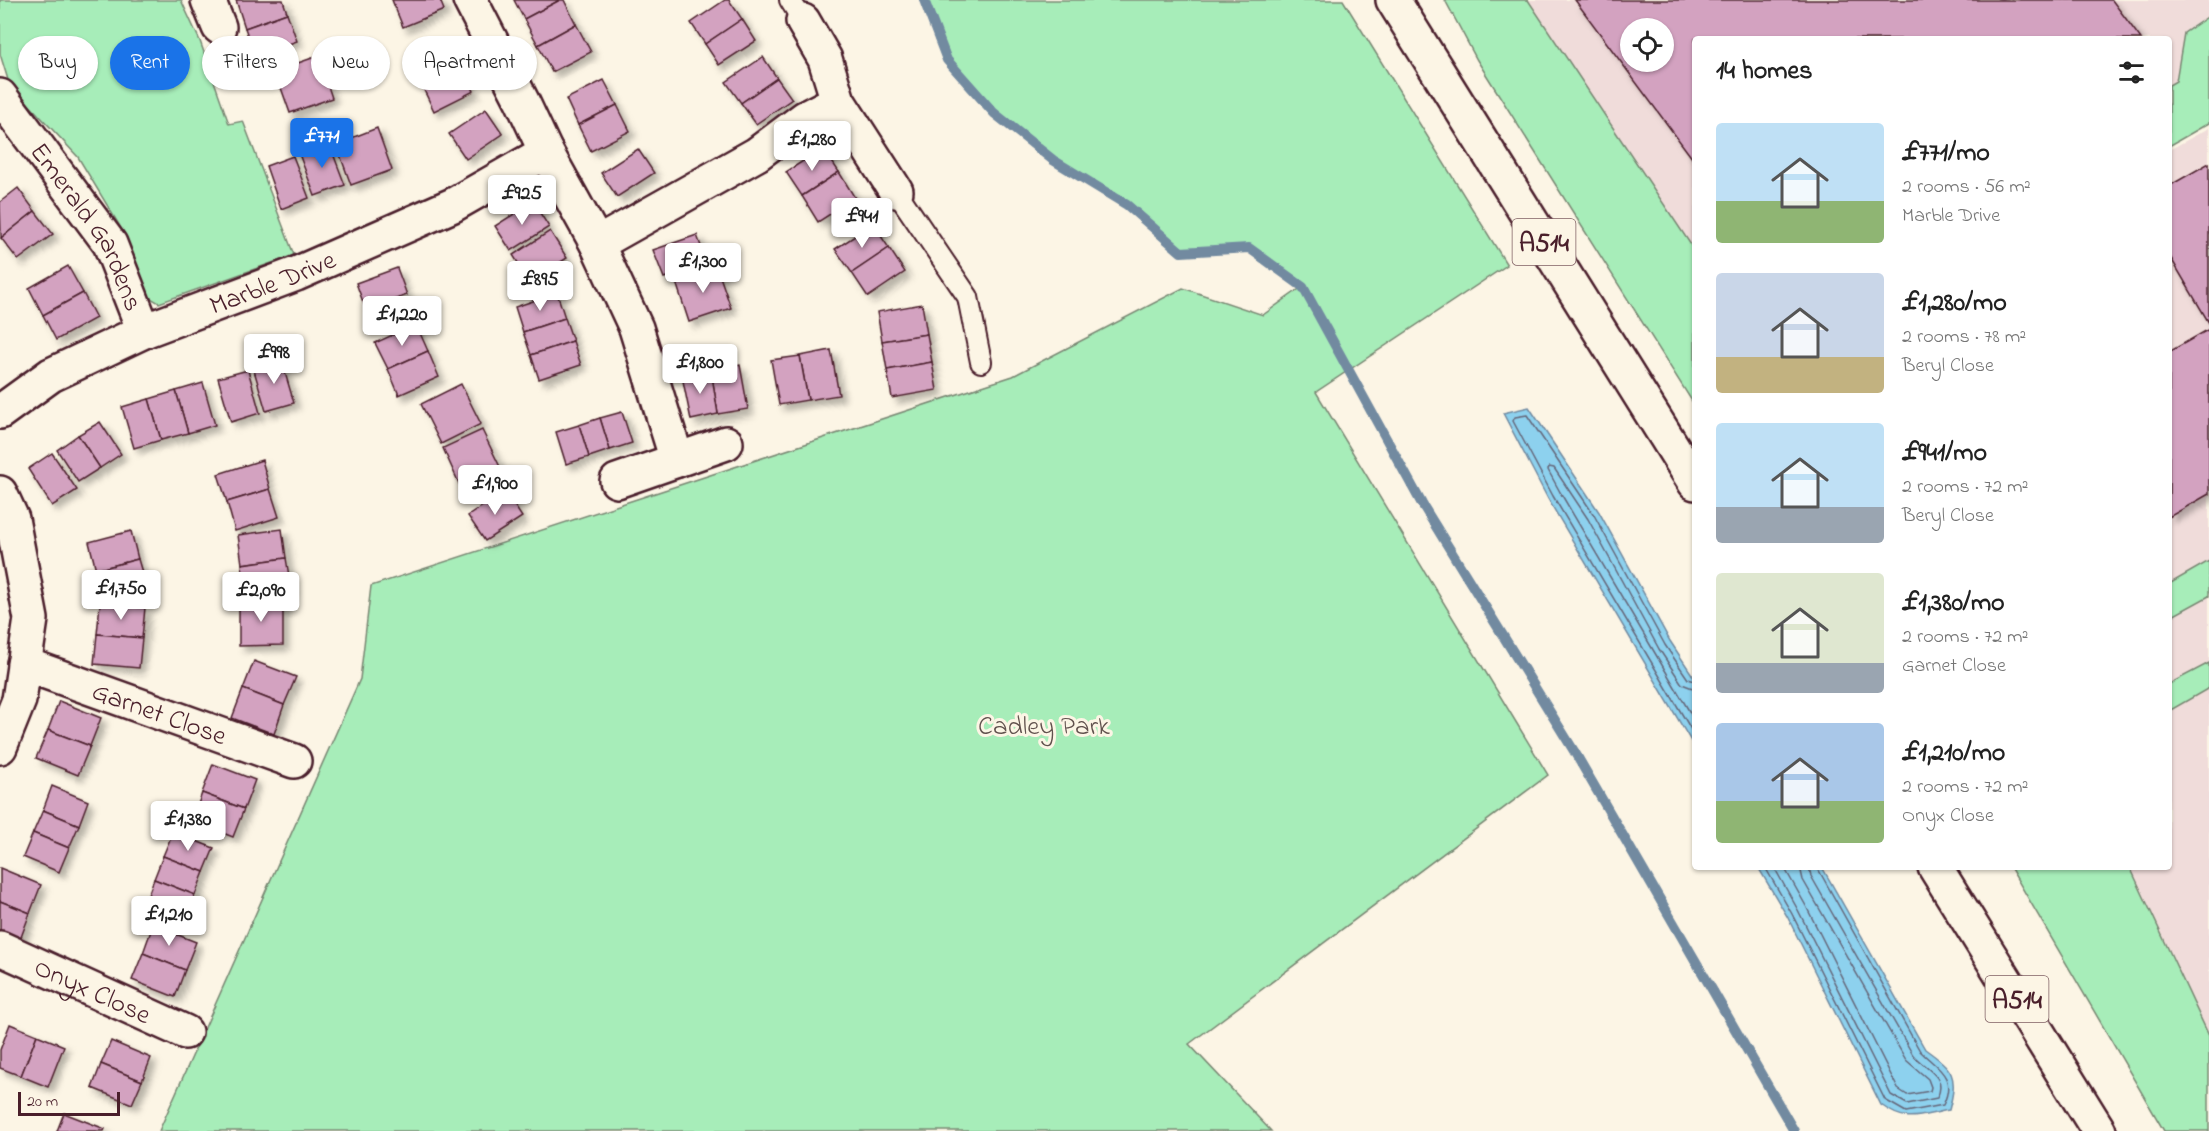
<!DOCTYPE html>
<meta charset="utf-8">
<style>
:root{--surface:#fff;--page:#f2f2f2;--text:#222;--muted:#767676;--accent:#1a73e8}
body{margin:0;font-family:"Indie Flower",sans-serif;background:var(--page);color:var(--text);height:100vh;display:flex;flex-direction:column;font-size:22px;white-space:nowrap}
*{box-sizing:border-box;margin:0}
p{font-size:20px;color:var(--muted)}
.icon{flex:none;width:33px;height:33px;fill:none;stroke:currentColor;stroke-width:2;stroke-linecap:round;stroke-linejoin:round}
.map{position:relative;flex:1;overflow:hidden}
.drawer{position:absolute;left:1692px;top:36px;width:480px;height:834px;display:flex;flex-direction:column;background:var(--surface);border-radius:6px;box-shadow:0 2px 4px #0004}
.drawer>*{flex:none}
.guide{position:absolute;left:18px;top:36px;width:570px;height:54px;display:flex;gap:12px}
.buttons{position:absolute;left:1620px;top:18px;display:grid;gap:12px}
.buttons a{display:grid;place-items:center;width:54px;height:54px;border-radius:50%;background:var(--surface);box-shadow:0 2px 4px #0004;font-size:30px}
.scale{position:absolute;left:18px;bottom:15px;width:102px;box-sizing:border-box;padding-left:6px;border:3px solid #4a1f2b;border-top:0;font-size:16px;line-height:21px;white-space:nowrap;color:#4a1f2b;-webkit-text-stroke:4px #fcf5e5;paint-order:stroke}
.price{position:absolute;translate:-50% -51px;padding:0 14px;border-radius:6px;background:#fff;color:#222;font-size:20px;line-height:39px;filter:drop-shadow(0 2px 3px #0008)}
.price::after{content:'';position:absolute;left:50%;top:36px;width:18px;height:14px;margin-left:-9px;background:inherit;clip-path:polygon(0 0,100% 0,50% 100%)}
.price.on{background:var(--accent);color:#fff}
ul{padding:0;list-style:none}
li{display:flex;align-items:center;gap:18px;height:150px;padding:0 24px}
li span{display:grid;place-items:center;flex:none;width:168px;height:120px;border-radius:6px;color:#555}
li>.icon{margin-inline-start:auto}
span .icon{width:72px;height:72px;fill:#fffc;stroke-width:1}
li b{font-size:26px}
h2{display:flex;justify-content:space-between;align-items:center;height:72px;padding:0 24px;font-size:26px}
.chip{padding:0 21px;border-radius:27px;background:var(--surface);box-shadow:0 2px 4px #0004;font-size:21px;line-height:54px}
.chip.on{background:var(--accent);color:#fff}
.map>svg:first-child{display:block}
.built{fill:#f0dcda;fill-rule:evenodd}
.green{fill:#a7edb9;stroke:#788672;stroke-width:1.5}
.water{fill:#8dd1ee;stroke:#728aa0;stroke-width:1.5}
.lines{fill:none;stroke-linecap:round;stroke-linejoin:round}
.shore{stroke:#656679;stroke-width:1.5}
.stream{stroke:#728aa0;stroke-width:10}
.building{fill:#d3a2c0;stroke:#4a1f2b;stroke-width:1.5;fill-rule:evenodd;filter:url(#shadow)}
.service-casing{stroke:#4a1f2b;stroke-width:24}
.minor-casing{stroke:#4a1f2b;stroke-width:38}
.primary-casing{stroke:#4a1f2b;stroke-width:38}
.service{stroke:#fcf5e5;stroke-width:20}
.minor{stroke:#fcf5e5;stroke-width:33}
.primary{stroke:#fcf5e5;stroke-width:33}
.labels{text-anchor:middle;stroke-width:6;stroke-linejoin:round;paint-order:stroke}
.shield{fill:#fcf5e5;stroke:#7f5f63;stroke-width:1.5}
.shield-label{font-size:26px;font-weight:bold;fill:#4a1f2b}
.street-label{font-size:27px;fill:#4a1f2b;stroke:#fcf5e5}
.park-label{font-size:27px;fill:#61524e;stroke:#fcf5e5}
</style>
<div class="map">
<svg width="2209" height="1131" viewBox="0 0 2209 1131">
<defs>
<filter id="shadow"><feDropShadow dx="5.5" dy="5.5" stdDeviation="3" flood-color="#0004"/></filter>
</defs>
<rect width="100%" height="100%" fill="#fcf5e5"/>
<filter id="ink" filterUnits="userSpaceOnUse"><feTurbulence type="fractalNoise" baseFrequency=".0167" numOctaves="2"/><feDisplacementMap in="SourceGraphic" scale="12" xChannelSelector="R" yChannelSelector="G"/><feConvolveMatrix kernelMatrix="1 2 1 2 8 2 1 2 1" color-interpolation-filters="sRGB"/></filter>
<g filter="url(#ink)">
<g class="built">
<path d="M1445,0h764v123l-40,23v-107h-474v367l-218,-346zM1630,28h34v34h-34z"/>
<polygon points="2209,128 2209,1131 2176,1131 2009,867 2169,867 2169,150"/>
</g>
<g class="green">
<polygon points="0,0 181,0 200,41 229,124 243,121 294,255 159,303 144,294 124,233 78,157 9,83 0,54"/>
<polygon points="924,0 1343,0 1507,265 1316,392 1548,775 1189,1044 1271,1131 159,1131 360,679 371,586 1013,376 1183,288 1263,315 1302,287 1249,248 1181,252 1127,205 1053,160 994,113 947,60"/>
<polygon points="1445,0 1528,0 1695,251 1695,406 1477,60"/>
<polygon points="2209,16 2209,123 2169,146 2169,85 2176,81 2184,33"/>
<polygon points="2209,561 2209,596 2169,618 2169,584"/>
<polygon points="2209,663 2209,688 2169,711 2169,684"/>
<polygon points="2010,867 2130,867 2209,1036 2209,1131 2164,1131"/>
</g>
<g class="water">
<polygon points="1529,407 1599,512 1670,641 1695,679 1695,748 1548,499 1503,413"/>
<path d="M1758,867h64l103,182c29,21 33,26 24,61 -31,6 -42,14 -68,-5l-94,-189z"/>
</g>
<g class="lines">
<g class="shore">
<polyline points="1695,681 1688,679 1665,645 1594,515 1527,415 1515,417 1513,421 1553,496 1695,736"/>
<polyline points="1695,689 1682,684 1659,649 1588,519 1554,468 1549,467 1548,470 1560,492 1695,721"/>
<path d="M1765,867l27,47 93,186 21,12 37,-7c14,-29 -5,-36 -23,-54l-103,-184"/>
<path d="M1774,867l24,43 93,185 16,9 30,-6c11,-22 -11,-28 -24,-43l-102,-179 -2,-9"/>
<polyline points="1784,867 1806,906 1898,1089 1907,1095 1930,1091 1931,1087 1928,1079 1906,1060 1803,880 1800,867"/>
</g>
<polyline class="stream" points="924,0 947,60 994,113 1053,160 1127,205 1181,252 1249,248 1303,287 1422,504 1574,751 1794,1131"/>
</g>
<g class="building">
<polygon points="236,0 283,0 287,13 245,28"/>
<polygon points="392,0 440,0 444,10 403,27"/>
<polygon points="514,0 560,0 524,19"/>
<polygon points="560,0 564,0 576,24 538,45 524,19"/>
<polygon points="725,0 729,0 742,19 705,44 691,23"/>
<path d="M1575,0h537l29,39h-446v123zM1630,28h34v34h-34z"/>
<polygon points="287,13 297,41 255,56 245,28"/>
<polygon points="742,19 756,41 719,65 705,44"/>
<polygon points="576,24 591,52 552,72 538,45"/>
<polygon points="449,40 461,66 422,86 409,60"/>
<polygon points="318,56 332,98 290,113 275,71"/>
<polygon points="763,57 777,78 741,103 726,82"/>
<polygon points="461,66 474,91 434,111 422,86"/>
<polygon points="777,78 792,99 756,124 741,103"/>
<polygon points="604,80 617,105 578,125 566,99"/>
<polygon points="617,105 630,131 591,151 578,125"/>
<polygon points="486,109 503,134 466,159 449,134"/>
<polygon points="377,128 392,170 351,185 336,144"/>
<polygon points="329,143 345,185 315,196 299,154"/>
<polygon points="823,148 839,172 802,196 786,172"/>
<polygon points="638,149 654,173 617,197 601,173"/>
<polygon points="293,156 309,198 281,209 266,166"/>
<polygon points="2209,163 2209,323 2169,255 2169,186"/>
<polygon points="839,172 855,198 818,222 802,196"/>
<polygon points="18,188 35,211 1,238 0,202"/>
<polygon points="533,202 549,227 511,251 495,226"/>
<polygon points="35,211 53,234 18,260 1,238"/>
<polygon points="873,224 889,248 852,273 835,249"/>
<polygon points="550,231 567,258 530,282 513,255"/>
<polygon points="697,235 707,263 664,278 653,250"/>
<polygon points="889,248 905,272 868,297 852,273"/>
<polygon points="716,265 731,308 689,322 675,279"/>
<polygon points="68,266 83,293 43,315 29,288"/>
<polygon points="397,268 407,295 366,310 356,283"/>
<polygon points="83,293 96,318 56,340 43,315"/>
<polygon points="557,293 565,318 523,332 515,307"/>
<polygon points="922,304 927,334 882,341 877,312"/>
<polygon points="565,318 573,341 531,355 523,332"/>
<polygon points="416,324 428,351 388,369 375,343"/>
<polygon points="2209,329 2209,494 2169,517 2169,352"/>
<polygon points="927,334 932,362 887,370 882,341"/>
<polygon points="573,341 581,365 539,379 531,355"/>
<polygon points="831,350 839,395 808,400 800,356"/>
<polygon points="428,351 439,377 399,395 388,369"/>
<polygon points="800,356 808,400 779,405 771,360"/>
<polygon points="281,359 294,403 266,411 253,367"/>
<polygon points="932,362 937,390 892,398 887,370"/>
<polygon points="740,365 748,409 718,414 711,370"/>
<polygon points="248,370 260,413 231,422 218,378"/>
<polygon points="711,370 718,414 691,420 682,376"/>
<polygon points="203,383 215,425 188,433 176,391"/>
<polygon points="461,384 481,424 441,444 421,404"/>
<polygon points="176,391 188,433 161,440 149,399"/>
<polygon points="149,399 161,440 134,448 122,407"/>
<polygon points="622,412 632,443 610,450 600,418"/>
<polygon points="600,418 610,450 589,457 579,425"/>
<polygon points="100,422 121,454 100,468 78,435"/>
<polygon points="579,425 589,457 566,464 556,432"/>
<polygon points="482,430 502,471 462,490 443,448"/>
<polygon points="78,435 100,468 78,482 57,450"/>
<polygon points="52,453 77,490 52,506 28,469"/>
<polygon points="262,460 270,489 227,502 218,474"/>
<polygon points="270,489 279,517 235,531 227,502"/>
<polygon points="505,491 522,517 485,541 468,516"/>
<polygon points="282,529 286,558 242,564 238,535"/>
<polygon points="131,531 138,559 96,570 89,542"/>
<polygon points="286,558 291,588 245,594 242,564"/>
<polygon points="138,559 146,586 104,598 96,570"/>
<polygon points="239,601 283,601 283,645 239,646"/>
<polygon points="100,604 145,608 142,638 97,634"/>
<polygon points="97,634 142,638 139,668 94,664"/>
<polygon points="254,661 296,677 284,705 243,689"/>
<polygon points="243,689 284,705 274,734 232,718"/>
<polygon points="59,701 101,718 90,746 48,730"/>
<polygon points="48,730 90,746 78,775 36,758"/>
<polygon points="213,764 255,780 244,809 202,793"/>
<polygon points="52,786 88,801 79,825 43,810"/>
<polygon points="202,793 244,809 233,837 192,821"/>
<polygon points="43,810 79,825 69,848 33,833"/>
<polygon points="173,832 214,848 204,872 163,856"/>
<polygon points="33,833 69,848 59,872 23,857"/>
<polygon points="163,856 204,872 195,895 154,879"/>
<polygon points="0,868 41,885 30,913 0,901"/>
<polygon points="154,879 195,895 186,919 145,903"/>
<polygon points="0,901 30,913 20,940 0,932"/>
<polygon points="153,925 196,942 185,970 143,953"/>
<polygon points="143,953 185,970 175,997 132,980"/>
<polygon points="10,1024 37,1035 21,1076 0,1068 0,1050"/>
<polygon points="37,1035 64,1046 48,1087 21,1076"/>
<polygon points="111,1041 151,1058 142,1081 101,1064"/>
<polygon points="101,1064 142,1081 132,1104 92,1088"/>
<polygon points="64,1113 105,1129 104,1131 57,1131"/>
</g>
<g class="lines">
<defs>
<g id="service">
<polyline points="790,0 803,21"/>
<polyline points="896,191 968,297 981,362"/>
</g>
<g id="minor">
<polyline points="208,0 219,27"/>
<polyline points="470,0 522,101 546,152 597,244 636,328 677,460"/>
<polyline points="803,21 825,59 838,101 896,191"/>
<path id="s1" d="M0,96l110,148 34,87"/>
<polyline points="597,244 757,154 805,118 838,101"/>
<path id="s2" d="M0,412l51,-37 93,-44 152,-57 157,-69 93,-53"/>
<polyline points="617,481 726,443"/>
<polyline points="0,493 12,519 31,619 19,700 0,747"/>
<path id="s3" d="M24,664l270,97"/>
<path id="s4" d="M0,948l185,84"/>
</g>
<g id="primary">
<polyline points="1393,0 1695,483"/>
<polyline points="1935,867 2099,1131"/>
</g>
</defs>
<use href="#service" class="service-casing"/>
<use href="#minor" class="minor-casing"/>
<use href="#primary" class="primary-casing"/>
<use href="#service" class="service"/>
<use href="#minor" class="minor"/>
<use href="#primary" class="primary"/>
</g>
</g>
<g class="labels">
<g class="shield">
<rect x="1512.5" y="219" width="63" height="46" rx="4.5"/>
<rect x="1985.5" y="976" width="63" height="46" rx="4.5"/>
</g>
<g class="shield-label">
<text x="1544" y="251">A514</text>
<text x="2017" y="1008">A514</text>
</g>
<g class="street-label">
<text dy="9" stroke="none"><textPath href="#s1" startOffset="158">Emerald Gardens</textPath></text>
<text dy="9" stroke="none"><textPath href="#s2" startOffset="303">Marble Drive</textPath></text>
<text dy="9" stroke="none"><textPath href="#s3" startOffset="144">Garnet Close</textPath></text>
<text dy="9" stroke="none"><textPath href="#s4" startOffset="102">Onyx Close</textPath></text>
</g>
<g class="park-label">
<text x="1044" y="734">Cadley Park</text>
</g>
</g>
</svg>
<div class="buttons">
<a><svg class="icon" aria-label="locate" viewBox="0 0 24 24"><circle cx="12" cy="12" r="6"/><path d="M12 2v4M12 18v4M2 12h4M18 12h4"/></svg></a>
</div>
<div class="scale">20 m</div>
<b class="price on" style="left:322px;top:169px">£771</b>
<b class="price" style="left:812px;top:172px">£1,280</b>
<b class="price" style="left:522px;top:226px">£925</b>
<b class="price" style="left:862px;top:249px">£941</b>
<b class="price" style="left:703px;top:294px">£1,300</b>
<b class="price" style="left:540px;top:312px">£895</b>
<b class="price" style="left:402px;top:347px">£1,220</b>
<b class="price" style="left:274px;top:385px">£998</b>
<b class="price" style="left:700px;top:395px">£1,800</b>
<b class="price" style="left:495px;top:516px">£1,900</b>
<b class="price" style="left:121px;top:621px">£1,750</b>
<b class="price" style="left:261px;top:623px">£2,090</b>
<b class="price" style="left:188px;top:852px">£1,380</b>
<b class="price" style="left:169px;top:947px">£1,210</b>
<div class="guide">
<a class="chip">Buy</a>
<a class="chip on">Rent</a>
<a class="chip">Filters</a>
<a class="chip">New</a>
<a class="chip">Apartment</a>
</div>
<section class="drawer">
<h2>14 homes<svg class="icon" aria-label="filters" viewBox="0 0 24 24"><path d="M4 7h16M4 17h16"/><circle cx="9" cy="7" r="2"/><circle cx="15" cy="17" r="2"/></svg></h2>
<ul>
<li><span style="background:linear-gradient(#bfe0f5 65%,#8fb573 0)"><svg class="icon" aria-label="home" viewBox="0 0 24 24"><path d="M3 11l9-7 9 7M6 9v11h12V9"/></svg></span><div><b>£771/mo</b><p>2 rooms · 56 m²</p><p>Marble Drive</p></div></li>
<li><span style="background:linear-gradient(#c9d6e8 70%,#c2b280 0)"><svg class="icon" aria-label="home" viewBox="0 0 24 24"><path d="M3 11l9-7 9 7M6 9v11h12V9"/></svg></span><div><b>£1,280/mo</b><p>2 rooms · 78 m²</p><p>Beryl Close</p></div></li>
<li><span style="background:linear-gradient(#bfe0f5 70%,#9aa5b1 0)"><svg class="icon" aria-label="home" viewBox="0 0 24 24"><path d="M3 11l9-7 9 7M6 9v11h12V9"/></svg></span><div><b>£941/mo</b><p>2 rooms · 72 m²</p><p>Beryl Close</p></div></li>
<li><span style="background:linear-gradient(#dfe7d0 75%,#9aa5b1 0)"><svg class="icon" aria-label="home" viewBox="0 0 24 24"><path d="M3 11l9-7 9 7M6 9v11h12V9"/></svg></span><div><b>£1,380/mo</b><p>2 rooms · 72 m²</p><p>Garnet Close</p></div></li>
<li><span style="background:linear-gradient(#a9c7e8 65%,#8fb573 0)"><svg class="icon" aria-label="home" viewBox="0 0 24 24"><path d="M3 11l9-7 9 7M6 9v11h12V9"/></svg></span><div><b>£1,210/mo</b><p>2 rooms · 72 m²</p><p>Onyx Close</p></div></li>
</ul>
</section>
</div>
